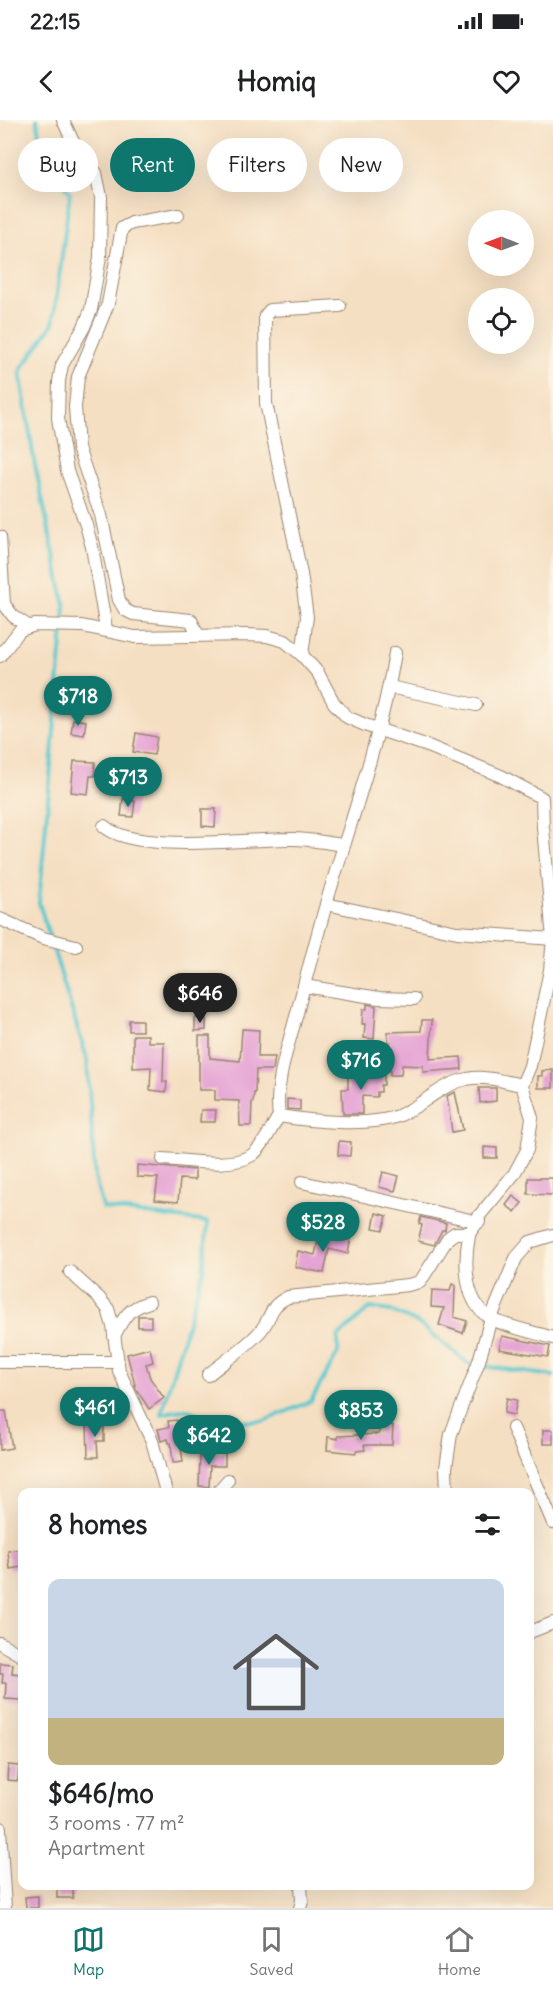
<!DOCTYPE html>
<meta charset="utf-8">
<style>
:root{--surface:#fff;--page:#f2f2f2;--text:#202124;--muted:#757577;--line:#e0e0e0;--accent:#0f766e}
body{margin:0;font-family:Delius,sans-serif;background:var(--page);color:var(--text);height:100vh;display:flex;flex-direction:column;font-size:22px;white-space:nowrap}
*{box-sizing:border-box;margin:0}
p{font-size:20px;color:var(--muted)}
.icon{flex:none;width:33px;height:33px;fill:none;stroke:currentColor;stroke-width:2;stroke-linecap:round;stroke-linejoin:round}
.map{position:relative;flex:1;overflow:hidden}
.side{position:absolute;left:18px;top:1368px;width:516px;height:402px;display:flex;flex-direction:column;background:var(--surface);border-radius:12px;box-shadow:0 6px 24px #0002}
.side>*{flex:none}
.banner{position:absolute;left:18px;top:18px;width:518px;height:54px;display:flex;gap:12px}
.needle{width:39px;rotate:271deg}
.fabs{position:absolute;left:468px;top:90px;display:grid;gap:12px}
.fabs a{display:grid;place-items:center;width:66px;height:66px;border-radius:50%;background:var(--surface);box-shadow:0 6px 24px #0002;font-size:30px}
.price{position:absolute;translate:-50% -51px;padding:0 14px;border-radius:21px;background:var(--accent);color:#fff;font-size:20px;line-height:39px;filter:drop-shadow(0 2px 3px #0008)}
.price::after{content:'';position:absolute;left:50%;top:36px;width:18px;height:14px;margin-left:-9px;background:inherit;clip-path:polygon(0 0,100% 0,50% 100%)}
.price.active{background:#222;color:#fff}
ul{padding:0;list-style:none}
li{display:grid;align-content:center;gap:12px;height:318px;padding:0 30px}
li span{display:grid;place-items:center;height:186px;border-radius:12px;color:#555}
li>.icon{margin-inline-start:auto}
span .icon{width:108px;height:108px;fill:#fffc;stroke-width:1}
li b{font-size:26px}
h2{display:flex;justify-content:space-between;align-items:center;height:72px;padding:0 30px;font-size:26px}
.tag{padding:0 21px;border-radius:27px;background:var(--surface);box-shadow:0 6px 24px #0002;font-size:21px;line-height:54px}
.tag.active{background:var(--accent);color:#fff}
.status{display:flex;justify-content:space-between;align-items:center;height:42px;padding:0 30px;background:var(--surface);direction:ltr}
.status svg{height:16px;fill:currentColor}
header{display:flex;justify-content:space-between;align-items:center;height:78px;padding:0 30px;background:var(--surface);font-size:27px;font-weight:800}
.tabs{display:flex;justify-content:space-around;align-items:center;height:84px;border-top:2px solid var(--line);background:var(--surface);font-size:16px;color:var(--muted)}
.tabs a{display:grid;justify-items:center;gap:3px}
.tabs .active{color:var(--accent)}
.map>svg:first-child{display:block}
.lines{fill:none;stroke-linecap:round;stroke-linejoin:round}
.stream{stroke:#5ac7ce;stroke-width:4}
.building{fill:#e5a3d4}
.minor-casing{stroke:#988470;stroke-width:14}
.minor{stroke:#fff;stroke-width:12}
</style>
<div class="status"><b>22:15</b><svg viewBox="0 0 49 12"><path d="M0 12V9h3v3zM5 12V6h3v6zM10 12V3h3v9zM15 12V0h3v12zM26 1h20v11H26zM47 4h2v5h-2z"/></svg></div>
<header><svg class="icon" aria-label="back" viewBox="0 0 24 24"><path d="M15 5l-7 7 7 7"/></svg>Homiq<svg class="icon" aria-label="heart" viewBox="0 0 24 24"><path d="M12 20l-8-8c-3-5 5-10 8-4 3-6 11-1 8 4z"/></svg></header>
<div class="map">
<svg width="553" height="1788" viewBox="0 0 553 1788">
<rect width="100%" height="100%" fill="#fcf5e5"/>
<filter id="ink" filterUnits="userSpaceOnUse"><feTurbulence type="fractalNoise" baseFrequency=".0167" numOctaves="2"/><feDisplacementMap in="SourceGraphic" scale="12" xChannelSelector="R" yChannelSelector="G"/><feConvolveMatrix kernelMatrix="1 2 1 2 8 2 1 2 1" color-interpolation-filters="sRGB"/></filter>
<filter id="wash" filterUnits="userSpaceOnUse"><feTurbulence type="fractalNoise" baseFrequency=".008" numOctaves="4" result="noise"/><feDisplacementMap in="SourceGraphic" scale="24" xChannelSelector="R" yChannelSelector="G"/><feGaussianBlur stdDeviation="1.35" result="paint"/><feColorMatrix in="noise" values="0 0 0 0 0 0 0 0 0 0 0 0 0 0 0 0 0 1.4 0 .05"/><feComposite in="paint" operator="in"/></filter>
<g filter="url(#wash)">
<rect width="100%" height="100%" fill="#f5dfc2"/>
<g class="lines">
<polyline class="stream" points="37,0 41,30 70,73 53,204 20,251 34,340 65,486 39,783 87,939 95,1058 103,1088 208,1102 203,1151 161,1294 186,1289 218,1302 264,1301 311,1281 338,1233 338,1217 370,1188 391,1191 418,1203 469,1244 553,1256"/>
</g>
<g id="blocks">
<g class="building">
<polygon points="73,599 86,601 84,615 71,613"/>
<polygon points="136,613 157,617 154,635 133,632"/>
<polygon points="74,641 95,642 95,656 90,656 88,674 71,672"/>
<polygon points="123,679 135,681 133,697 121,696"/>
<polygon points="202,689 216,689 215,707 202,706"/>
<polygon points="367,884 376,886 374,919 364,918 365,904 362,904 363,889 367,889"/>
<polygon points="195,898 206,898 206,910 195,911"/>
<rect x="129" y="900" width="13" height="11"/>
<polygon points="422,900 432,900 430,939 461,937 462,949 423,952 423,946 402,945 401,955 390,955 390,922 388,922 387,912 421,911"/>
<polygon points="242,909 259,910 258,937 275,937 273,950 256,950 255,973 254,973 253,982 252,982 251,1006 240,1006 239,981 215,980 215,970 199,970 199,916 210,916 210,938 240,941"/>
<polygon points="133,915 148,915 148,922 164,922 163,962 167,962 166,972 150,970 151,947 133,948"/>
<polygon points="553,950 553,968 538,968 538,956 542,956 542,951"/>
<polygon points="369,951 384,951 384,965 381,965 381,972 377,972 377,977 362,976 362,994 343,994 342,969 348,969 348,955 369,955"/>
<polygon points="479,968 496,968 496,981 480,983"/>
<polygon points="455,972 463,1010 452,1012 447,976"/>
<polygon points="287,979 300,980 300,990 287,989"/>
<polygon points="201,990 216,990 215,1002 200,1002"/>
<polygon points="339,1021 351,1022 350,1036 338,1035"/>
<polygon points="484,1027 497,1028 497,1038 484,1038"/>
<polygon points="137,1045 195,1050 195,1060 180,1059 178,1082 155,1080 158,1058 137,1057"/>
<polygon points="383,1052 399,1056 395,1071 379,1067"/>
<polygon points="528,1058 553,1058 553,1075 528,1074"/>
<polygon points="513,1076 522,1083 515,1092 506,1085"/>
<polygon points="376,1093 387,1096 383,1110 373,1108"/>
<polygon points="421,1097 446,1103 445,1110 442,1110 434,1125 418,1121 422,1105 419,1104"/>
<polygon points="337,1113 351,1117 348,1134 329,1129 324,1153 295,1147 298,1131 315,1135 319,1115 336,1119"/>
<polygon points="452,1164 455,1165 454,1197 467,1201 463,1213 439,1205 444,1188 431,1187 432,1170 450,1171"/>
<rect x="138" y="1196" width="13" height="11"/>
<polygon points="502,1216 550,1226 548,1237 499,1229"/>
<polygon points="150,1228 153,1242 146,1244 150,1258 164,1278 149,1289 136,1269 127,1234"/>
<polygon points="507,1278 517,1280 514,1295 504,1293"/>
<polygon points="0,1291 6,1291 12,1328 0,1330"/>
<polygon points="177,1300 183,1342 173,1343 171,1323 169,1323 168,1319 161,1321 158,1309 169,1307 168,1301"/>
<polygon points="87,1302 104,1303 104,1321 97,1321 98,1337 88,1337"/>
<polygon points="393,1305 392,1325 364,1325 365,1330 356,1331 356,1333 327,1330 328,1317 338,1319 338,1316 379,1314 379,1307"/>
<rect x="543" y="1310" width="10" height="14"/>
<polygon points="200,1333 225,1333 225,1346 210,1346 209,1367 199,1366"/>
<polygon points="22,1429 22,1447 10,1449 8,1431"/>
<polygon points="0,1543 13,1544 12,1553 22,1554 22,1580 5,1579 6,1563 2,1563 3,1554 0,1554"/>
<polygon points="8,1645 19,1646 18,1661 7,1660"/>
<polygon points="62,1766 73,1766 73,1778 57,1778 57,1768 62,1768"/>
<polygon points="38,1776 38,1788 26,1788 25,1777"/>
</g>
</g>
</g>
<g filter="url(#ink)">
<use href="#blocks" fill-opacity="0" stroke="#988470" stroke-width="1.5"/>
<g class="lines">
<defs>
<g id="minor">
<polyline points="63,0 74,24 96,53 101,77 100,137 91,190 84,207 62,245 59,261 58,298 67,351 86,405 92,427 106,509"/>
<polyline points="178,95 132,103 122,108 108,184 78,257 75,287 78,328 101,395 119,480 125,490 133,494 191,500 198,515"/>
<polyline points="0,417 4,484 13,496 28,506"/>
<path d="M395,533c-13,78 -39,153 -62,228 -13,42 -24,85 -35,128 -8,32 -24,74 -19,107 31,5 90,11 119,0 24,-10 43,-32 69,-37 18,-4 38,3 55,6"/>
<polyline points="302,535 307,497 301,454 266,283 265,196 270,190 340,186"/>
<path d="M0,536l20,-26 15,-5 47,1 53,11 111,-2 21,1 18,5 17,14 16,18 16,30 13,14 18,8 63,21 73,30 41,22 1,29 10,112 -3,31 -20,96 -8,19 10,33 -5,32 -13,24 -35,42c0,9 -9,12 -10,20 -5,27 -5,66 21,82 13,8 47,15 63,20"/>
<polyline points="389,567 476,585"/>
<path d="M104,706c31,28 142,13 185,13 18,-1 37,4 55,6"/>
<polyline points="326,784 457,812 553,819"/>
<polyline points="0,799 43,818 76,826"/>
<polyline points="304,866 379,878 414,879"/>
<path d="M163,1039c24,1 68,10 89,-4 12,-9 19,-27 27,-39"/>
<polyline points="302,1062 479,1102"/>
<polyline points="70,1152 99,1178 108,1189 113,1206 119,1251 152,1321 166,1372"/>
<path d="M114,1216c10,-19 13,-27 35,-34"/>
<polyline points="0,1242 118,1242"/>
<path d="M208,1255c14,-12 44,-32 54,-46 11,-14 6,-22 26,-32l120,-12 12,-3 28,-44 7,-5h14"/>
<polyline points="513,1308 553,1403"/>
<polyline points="221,1372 221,1368 228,1360"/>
<polyline points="447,1372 446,1348 451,1314 479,1241 491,1198 516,1138 530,1122 553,1115"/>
<polyline points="530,1512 553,1503"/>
<polyline points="0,1523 22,1536"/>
<polyline points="0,1708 5,1788"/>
<polyline points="300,1788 302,1781 301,1766"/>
</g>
</defs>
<use href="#minor" class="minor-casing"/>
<use href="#minor" class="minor"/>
</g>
</g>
</svg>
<div class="fabs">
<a><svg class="needle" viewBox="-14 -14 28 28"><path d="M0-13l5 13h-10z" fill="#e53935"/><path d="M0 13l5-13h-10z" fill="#757577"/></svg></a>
<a><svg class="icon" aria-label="locate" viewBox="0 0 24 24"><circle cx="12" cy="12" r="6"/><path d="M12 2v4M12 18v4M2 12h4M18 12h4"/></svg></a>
</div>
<b class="price" style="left:78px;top:607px">$718</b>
<b class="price" style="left:128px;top:688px">$713</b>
<b class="price active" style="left:200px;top:904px">$646</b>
<b class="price" style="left:361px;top:971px">$716</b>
<b class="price" style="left:323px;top:1133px">$528</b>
<b class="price" style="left:95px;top:1318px">$461</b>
<b class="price" style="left:361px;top:1321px">$853</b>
<b class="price" style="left:209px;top:1346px">$642</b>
<div class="banner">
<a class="tag">Buy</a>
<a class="tag active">Rent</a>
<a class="tag">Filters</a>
<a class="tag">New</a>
</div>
<section class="side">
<h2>8 homes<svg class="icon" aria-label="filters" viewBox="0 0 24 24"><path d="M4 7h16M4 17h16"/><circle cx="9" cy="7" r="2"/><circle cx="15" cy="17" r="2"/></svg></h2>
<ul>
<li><span style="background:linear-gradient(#c9d6e8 75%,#c2b280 0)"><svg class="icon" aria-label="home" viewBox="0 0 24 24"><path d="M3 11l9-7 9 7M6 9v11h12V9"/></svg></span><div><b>$646/mo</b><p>3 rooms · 77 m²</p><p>Apartment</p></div></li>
</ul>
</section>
</div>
<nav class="tabs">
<a class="active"><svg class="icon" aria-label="map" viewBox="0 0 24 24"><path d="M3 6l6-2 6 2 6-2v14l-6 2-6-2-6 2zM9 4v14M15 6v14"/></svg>Map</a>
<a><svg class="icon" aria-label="saved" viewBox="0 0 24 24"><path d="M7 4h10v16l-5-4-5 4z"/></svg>Saved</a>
<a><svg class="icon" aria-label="home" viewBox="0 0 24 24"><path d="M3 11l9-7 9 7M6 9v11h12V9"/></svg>Home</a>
</nav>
